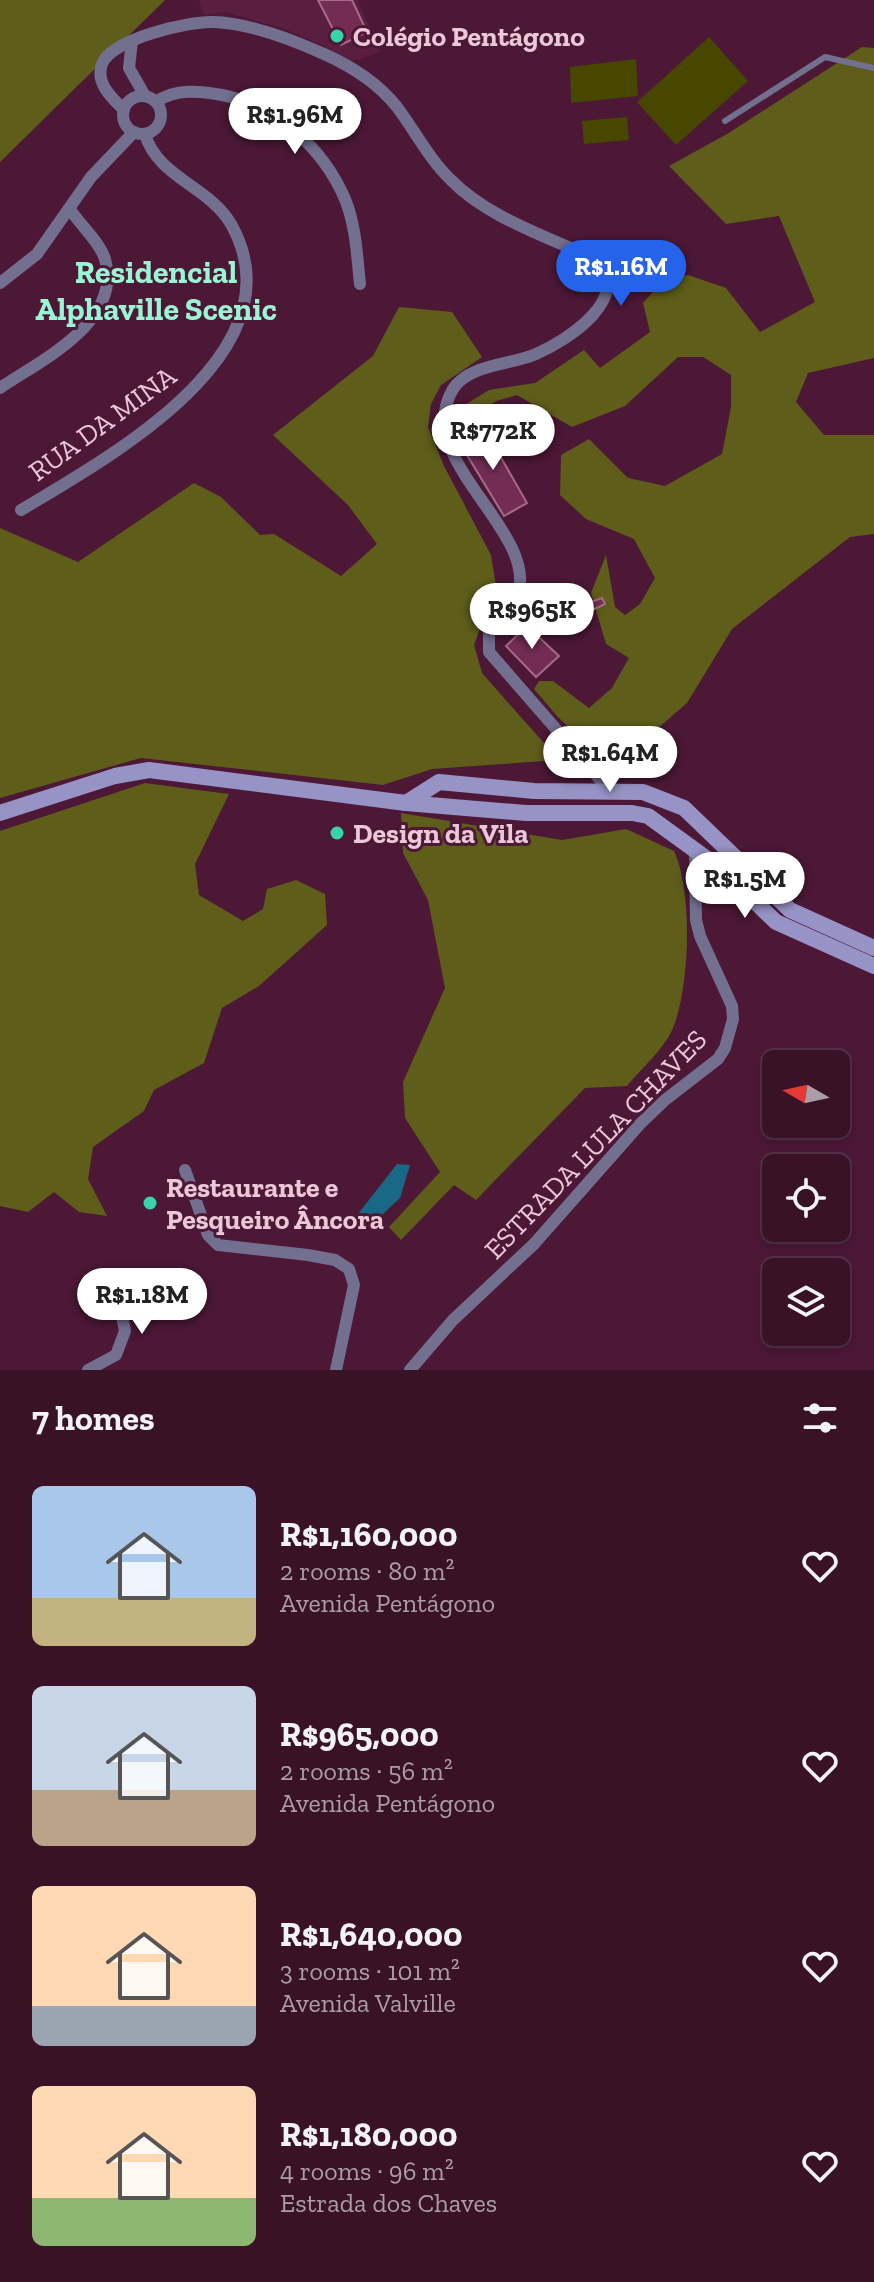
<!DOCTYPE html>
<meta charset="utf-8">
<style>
:root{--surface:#391228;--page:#401b30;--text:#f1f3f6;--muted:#ab9ea8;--line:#533245;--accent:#2563eb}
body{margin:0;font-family:"Zilla Slab",serif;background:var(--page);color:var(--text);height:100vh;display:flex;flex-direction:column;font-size:30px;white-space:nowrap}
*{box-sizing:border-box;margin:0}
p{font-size:26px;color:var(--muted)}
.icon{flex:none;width:44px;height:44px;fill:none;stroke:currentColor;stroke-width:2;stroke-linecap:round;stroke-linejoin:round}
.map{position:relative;height:1370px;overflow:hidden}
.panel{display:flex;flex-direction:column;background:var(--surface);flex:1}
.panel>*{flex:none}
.needle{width:52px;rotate:279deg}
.tools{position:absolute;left:762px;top:1050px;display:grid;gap:16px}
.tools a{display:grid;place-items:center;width:88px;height:88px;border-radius:12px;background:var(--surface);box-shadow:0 4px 12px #0003,0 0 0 2px var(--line);font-size:40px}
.price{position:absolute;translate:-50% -68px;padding:0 18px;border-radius:28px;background:#fff;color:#222;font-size:26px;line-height:52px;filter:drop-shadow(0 2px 4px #0008)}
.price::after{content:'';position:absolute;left:50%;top:48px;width:24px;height:18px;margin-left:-12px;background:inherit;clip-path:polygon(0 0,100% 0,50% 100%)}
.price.selected{background:var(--accent);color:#fff}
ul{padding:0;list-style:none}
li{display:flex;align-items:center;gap:24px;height:200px;padding:0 32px}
li span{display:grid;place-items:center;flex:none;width:224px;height:160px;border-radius:12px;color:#555}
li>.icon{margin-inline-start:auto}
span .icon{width:96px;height:96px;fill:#fffc;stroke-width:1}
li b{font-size:34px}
h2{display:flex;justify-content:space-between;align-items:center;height:96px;padding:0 32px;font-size:34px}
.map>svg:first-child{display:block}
.built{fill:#591e40}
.green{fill:#484700}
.forest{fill:#5e5d1a}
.water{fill:#186886}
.building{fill:#732d54;stroke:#a76b89;stroke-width:2}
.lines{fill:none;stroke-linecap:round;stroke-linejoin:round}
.service{stroke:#726f8f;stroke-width:6}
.minor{stroke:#726f8f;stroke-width:12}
.secondary{stroke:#9893c6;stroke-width:16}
.poi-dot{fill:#36d4a7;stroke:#4c1836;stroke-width:3}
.labels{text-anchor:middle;stroke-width:6;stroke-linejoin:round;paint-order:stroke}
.poi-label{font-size:28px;font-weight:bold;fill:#eac8d8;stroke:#4c1836;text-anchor:start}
.street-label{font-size:28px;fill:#eac8d8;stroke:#4c1836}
.quarter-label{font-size:32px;font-weight:bold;fill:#9af5d4;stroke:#4c1836}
</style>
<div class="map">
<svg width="874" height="1370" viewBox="0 0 874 1370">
<rect width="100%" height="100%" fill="#4c1836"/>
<polygon class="built" points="199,0 358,0 380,52 350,62 322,45 282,28 225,12 204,15"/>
<g class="green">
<polygon points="709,37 748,81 676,145 637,102"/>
<polygon points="636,59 638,96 571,103 570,67"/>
<polygon points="627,117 629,140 584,144 582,121"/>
</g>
<g class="forest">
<polygon points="0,0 165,0 0,162"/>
<polygon points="862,47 874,48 874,358 808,373 796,402 824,435 874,435 874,534 850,537 732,629 687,703 635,748 619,777 557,716 534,689 539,681 553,681 589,708 612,688 629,658 606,644 591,593 606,555 615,607 625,615 640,604 655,578 634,539 586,519 560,495 561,455 589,439 628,478 665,486 722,454 731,407 731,375 703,357 678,357 625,406 572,427 517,395 496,401 464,424 455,411 489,390 535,383 584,350 600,368 650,332 643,303 662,282 688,275 726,288 760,332 815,302 779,216 726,224 669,166 727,134"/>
<polygon points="399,307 452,312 482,357 441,385 431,404 428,427 444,466 491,555 496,586 474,645 482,673 559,760 432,769 383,785 141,758 0,798 0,528 78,562 194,483 221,497 260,535 274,534 341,576 377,544 348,505 273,435 373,356"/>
<polygon points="145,783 229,794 195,864 199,895 243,921 263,909 267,889 296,880 325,894 327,925 259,986 222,1008 204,1063 154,1090 144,1111 93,1147 88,1179 107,1216 79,1212 54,1192 28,1212 0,1206 0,831"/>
<path d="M401,813l161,27 64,-11 48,22c19,41 16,135 -1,177 -8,20 -32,41 -46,58l-42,2 -109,112 -22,-15 -53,55 -12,-13 51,-55 -35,-54 -2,-36 42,-94 -17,-88 -25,-47z"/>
</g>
<polygon class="water" points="397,1164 410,1165 400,1198 370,1226 358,1214"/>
<g class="building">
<polygon points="318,0 352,0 367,32 341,45"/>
<polygon points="484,428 527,503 504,516 459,442"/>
<polygon points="602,598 605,604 563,624 558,614"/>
<polygon points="527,626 559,656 536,677 506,646"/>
</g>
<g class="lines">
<polyline class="service" points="725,121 825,57 874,68"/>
<g class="minor">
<polyline points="132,41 129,68 145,96"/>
<circle cx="142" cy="115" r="19"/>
<path d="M156,102c19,-14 45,-11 66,-7 55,11 101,53 123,104 11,27 12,57 15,85"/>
<path d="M124,110c-12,-12 -29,-27 -22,-46 9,-25 87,-43 111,-42 36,1 78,17 111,32 27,12 54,29 73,53 18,24 32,52 54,73 37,38 96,56 143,79 42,37 -26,81 -58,95 -25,11 -67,10 -83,35 -42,70 85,141 65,205 -5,17 -20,26 -29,39v19l120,138"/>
<polyline points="0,283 37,254 91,177 134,132"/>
<path d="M0,388c41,-28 123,-66 105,-129 -5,-17 -26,-35 -35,-50"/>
<path d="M21,510c88,-53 282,-158 210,-286 -21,-37 -74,-47 -86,-90"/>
<polyline points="185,1170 208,1235 218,1245 308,1255 335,1260 349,1269 354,1285 336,1370"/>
<polyline points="88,1370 116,1355 125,1331 122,1316 90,1302"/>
<polyline points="410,1370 453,1320 534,1244 640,1124 665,1100 718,1059 725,1048 733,1019 732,1006 700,936 696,920 695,850"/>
</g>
<g class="secondary">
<polyline points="406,803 439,782 534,791 643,792 684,808 790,910 874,948"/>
<polyline points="0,813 115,776 149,770 406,803 526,813 632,813 648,816 721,869 776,922 874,966"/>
</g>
</g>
<g class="poi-dot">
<circle cx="337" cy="36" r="8"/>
<circle cx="337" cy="833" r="8"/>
<circle cx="150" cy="1203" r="8"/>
</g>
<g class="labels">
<g class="poi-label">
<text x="353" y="46">Colégio Pentágono</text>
<text x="353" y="843">Design da Vila</text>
<text x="166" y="1197">Restaurante e<tspan x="166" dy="32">Pesqueiro Âncora</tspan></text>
</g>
<g class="street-label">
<text transform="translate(102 423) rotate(-36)" y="10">RUA DA MINA</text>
<text transform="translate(595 1144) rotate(-46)" y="10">ESTRADA LULA CHAVES</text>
</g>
<g class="quarter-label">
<text x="156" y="283">Residencial<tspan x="156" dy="37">Alphaville Scenic</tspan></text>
</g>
</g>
</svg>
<div class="tools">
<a><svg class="needle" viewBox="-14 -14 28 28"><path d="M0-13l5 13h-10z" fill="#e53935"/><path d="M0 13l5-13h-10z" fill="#ab9ea8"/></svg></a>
<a><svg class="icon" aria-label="locate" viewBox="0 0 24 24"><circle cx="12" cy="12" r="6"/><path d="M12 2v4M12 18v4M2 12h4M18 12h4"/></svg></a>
<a><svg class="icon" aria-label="layers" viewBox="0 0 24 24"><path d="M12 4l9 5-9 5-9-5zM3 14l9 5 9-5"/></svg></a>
</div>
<b class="price" style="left:295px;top:156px">R$1.96M</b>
<b class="price selected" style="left:621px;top:308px">R$1.16M</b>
<b class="price" style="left:493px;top:472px">R$772K</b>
<b class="price" style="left:532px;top:651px">R$965K</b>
<b class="price" style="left:610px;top:794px">R$1.64M</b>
<b class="price" style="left:745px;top:920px">R$1.5M</b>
<b class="price" style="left:142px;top:1336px">R$1.18M</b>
</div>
<section class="panel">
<h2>7 homes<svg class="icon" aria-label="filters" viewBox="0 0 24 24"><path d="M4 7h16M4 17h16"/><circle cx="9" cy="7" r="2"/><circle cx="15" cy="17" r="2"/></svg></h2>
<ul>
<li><span style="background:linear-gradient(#a9c7e8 70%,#c2b280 0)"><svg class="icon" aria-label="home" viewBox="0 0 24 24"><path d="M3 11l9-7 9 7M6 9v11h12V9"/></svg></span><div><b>R$1,160,000</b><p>2 rooms · 80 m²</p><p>Avenida Pentágono</p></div><svg class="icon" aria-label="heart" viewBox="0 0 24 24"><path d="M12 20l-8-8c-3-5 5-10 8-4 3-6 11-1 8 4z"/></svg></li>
<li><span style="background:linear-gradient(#c9d6e8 65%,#b9a48a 0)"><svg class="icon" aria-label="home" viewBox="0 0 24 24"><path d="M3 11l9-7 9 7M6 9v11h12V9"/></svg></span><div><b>R$965,000</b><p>2 rooms · 56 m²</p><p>Avenida Pentágono</p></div><svg class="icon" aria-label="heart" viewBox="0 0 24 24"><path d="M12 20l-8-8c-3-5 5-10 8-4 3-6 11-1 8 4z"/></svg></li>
<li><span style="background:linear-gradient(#ffd9b3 75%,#9aa5b1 0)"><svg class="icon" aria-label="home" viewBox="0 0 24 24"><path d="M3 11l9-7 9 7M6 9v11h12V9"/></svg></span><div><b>R$1,640,000</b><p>3 rooms · 101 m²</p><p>Avenida Valville</p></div><svg class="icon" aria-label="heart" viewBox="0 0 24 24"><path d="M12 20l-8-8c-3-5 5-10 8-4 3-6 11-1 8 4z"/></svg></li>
<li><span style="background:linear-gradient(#ffd9b3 70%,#8fb573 0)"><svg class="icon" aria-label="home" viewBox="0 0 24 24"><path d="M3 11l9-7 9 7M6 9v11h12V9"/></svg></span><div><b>R$1,180,000</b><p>4 rooms · 96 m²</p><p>Estrada dos Chaves</p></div><svg class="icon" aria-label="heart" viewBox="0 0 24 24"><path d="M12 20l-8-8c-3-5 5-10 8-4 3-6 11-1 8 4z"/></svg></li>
</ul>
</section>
